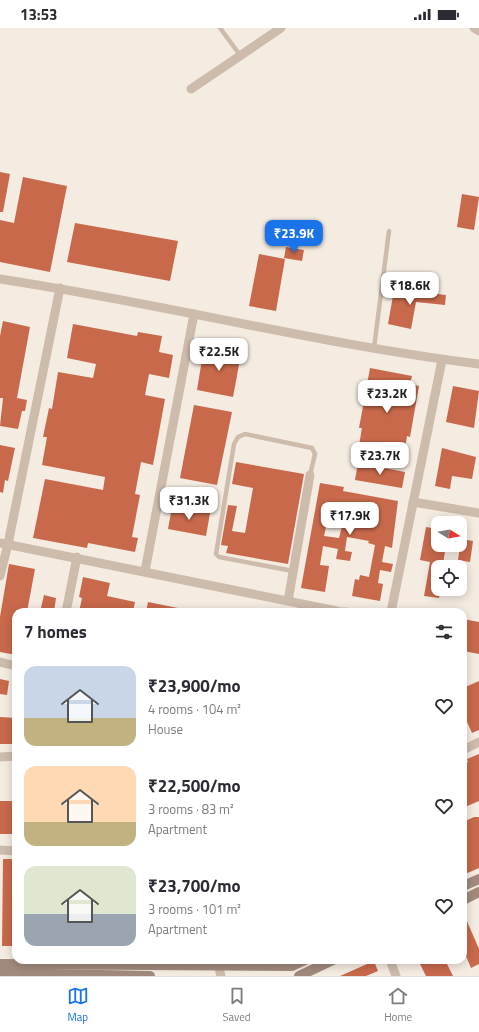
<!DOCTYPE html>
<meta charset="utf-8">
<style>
:root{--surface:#fff;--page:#f7f7f7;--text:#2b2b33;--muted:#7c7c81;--line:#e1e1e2;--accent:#1a73e8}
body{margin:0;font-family:"Titillium Web",sans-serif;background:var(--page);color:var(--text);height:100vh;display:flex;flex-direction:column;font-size:15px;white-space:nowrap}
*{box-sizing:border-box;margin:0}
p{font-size:13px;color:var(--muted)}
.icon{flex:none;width:22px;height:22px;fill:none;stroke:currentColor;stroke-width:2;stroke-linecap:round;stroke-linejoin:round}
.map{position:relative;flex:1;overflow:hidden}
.side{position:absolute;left:12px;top:580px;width:455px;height:356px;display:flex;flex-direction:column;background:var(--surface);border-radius:12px;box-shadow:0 2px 10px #0003}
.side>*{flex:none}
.needle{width:26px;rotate:101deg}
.buttons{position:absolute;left:431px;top:488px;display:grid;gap:8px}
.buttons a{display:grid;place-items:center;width:36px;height:36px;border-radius:8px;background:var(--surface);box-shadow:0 2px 10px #0003;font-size:20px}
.price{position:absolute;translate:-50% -34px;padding:0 9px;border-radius:8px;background:#fff;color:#222;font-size:13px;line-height:26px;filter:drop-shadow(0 1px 2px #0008)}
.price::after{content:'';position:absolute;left:50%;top:24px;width:12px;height:9px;margin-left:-6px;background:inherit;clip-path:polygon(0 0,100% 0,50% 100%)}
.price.active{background:var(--accent);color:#fff}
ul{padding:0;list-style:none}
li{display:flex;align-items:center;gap:12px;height:100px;padding:0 12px}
li span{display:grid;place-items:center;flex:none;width:112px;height:80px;border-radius:12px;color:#555}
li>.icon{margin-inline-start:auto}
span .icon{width:48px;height:48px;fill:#fffc;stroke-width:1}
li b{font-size:17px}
h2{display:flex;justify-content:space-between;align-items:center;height:48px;padding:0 12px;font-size:17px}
.status{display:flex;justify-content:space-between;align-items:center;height:28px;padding:0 20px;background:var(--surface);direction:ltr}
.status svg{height:11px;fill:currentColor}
.tab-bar{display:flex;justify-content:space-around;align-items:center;height:56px;border-top:1px solid var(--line);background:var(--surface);font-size:11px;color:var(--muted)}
.tab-bar a{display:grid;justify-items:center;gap:2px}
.tab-bar .active{color:var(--accent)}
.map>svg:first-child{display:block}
.building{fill:#c8694b;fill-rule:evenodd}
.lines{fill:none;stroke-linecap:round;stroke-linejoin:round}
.lane{stroke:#cdbbac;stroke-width:4.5}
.street{stroke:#cdbbac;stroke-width:9}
.secondary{stroke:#a18a7d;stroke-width:10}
</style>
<div class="status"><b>13:53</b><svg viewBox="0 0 49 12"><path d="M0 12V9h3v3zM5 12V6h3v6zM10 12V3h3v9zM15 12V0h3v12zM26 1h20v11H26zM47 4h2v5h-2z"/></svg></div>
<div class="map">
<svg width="479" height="948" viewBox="0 0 479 948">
<rect width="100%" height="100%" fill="#f4ebe1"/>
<g class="building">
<polygon points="0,144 10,146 3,184 0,184"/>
<polygon points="23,149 67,158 50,244 0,234 0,192 14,195"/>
<polygon points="462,166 479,169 474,202 457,199"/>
<polygon points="75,195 178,213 170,253 67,234"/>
<polygon points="286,219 304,222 302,233 284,230"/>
<polygon points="259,226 285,231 276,283 249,278"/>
<polygon points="394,262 421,266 421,264 446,267 445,277 416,274 411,301 388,296"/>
<polygon points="3,293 30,299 17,370 27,372 25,383 22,383 18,401 0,398 3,370 0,370 0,308"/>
<polygon points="73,296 137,308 138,304 162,308 159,324 173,327 169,350 149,346 145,367 165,371 153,437 141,434 135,466 140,467 132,509 138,510 135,524 88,515 87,520 33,510 45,451 103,462 105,449 42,437 47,409 43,409 49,380 52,381 58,344 93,350 96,336 67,330"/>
<polygon points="204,319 241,326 233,369 197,362"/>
<polygon points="370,340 412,348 410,356 419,358 410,409 407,408 403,431 358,423 362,400 359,400"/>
<polygon points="453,358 479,363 474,400 446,394"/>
<polygon points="194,377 232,384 217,457 180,450"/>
<polygon points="0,417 15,420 8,453 5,452 3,465 0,464"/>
<polygon points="442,420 476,429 472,451 452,448 450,461 435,458"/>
<polygon points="236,434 304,446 288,536 226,525 228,518 221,517 228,477 237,478 232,503 245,505 253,460 232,456"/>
<polygon points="358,435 405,444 402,460 355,452"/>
<path d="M320,455l24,4 -1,4 55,10 -6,47 -7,-2 -3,16 11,2 -2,8 -11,-2 -2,13 5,1 -3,17 -28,-5 3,-17 4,1 1,-5 9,2 6,-32 -7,-2 1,-2 -22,-4 -2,14 7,1 -2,9 -14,-2 2,-10 -15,-3 -3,19 9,1 -4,26 -24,-4zM327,495l15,3 -3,12 -15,-2z"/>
<polygon points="172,479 210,485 206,508 168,501"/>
<polygon points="426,499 438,501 438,517 446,517 443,536 438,535 438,561 441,561 439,570 424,568 430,534 420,532"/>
<polygon points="461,511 473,513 470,534 458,532"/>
<polygon points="9,536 35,541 27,584 16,582 16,627 0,624 0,589"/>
<polygon points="83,549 110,555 107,568 135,574 133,584 79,584 82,570 79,569"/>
<polygon points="44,567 56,570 54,584 40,584"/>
<polygon points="148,574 183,581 183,584 146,584"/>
<polygon points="463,591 479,594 479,626 463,623"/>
<polygon points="0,651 9,653 7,667 0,666"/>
<polygon points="479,653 479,702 472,705 463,685 463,660"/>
<polygon points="0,689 16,690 16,716 0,716"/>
<polygon points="479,726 479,773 465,779 463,774 463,737 468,734 467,731"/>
<rect x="0" y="773" width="16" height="33"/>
<polygon points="474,789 479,789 479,840 463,847 463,794"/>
<polygon points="3,831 16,831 16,918 2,918"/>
<polygon points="463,884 479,921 479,936 471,940 463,921"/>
<polygon points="418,932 445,932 453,948 426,948"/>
<polygon points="374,933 378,943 366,948 340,948"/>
</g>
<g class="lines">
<g class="lane">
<polyline points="220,0 240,27"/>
<polyline points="374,320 389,203"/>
<polyline points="293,543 219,529 216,526 234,416 238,409 245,406 312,420 315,426 310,447"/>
</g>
<g class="street">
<polyline points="474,0 479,3"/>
<polyline points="191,61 281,0"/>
<path d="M0,251c160,24 318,65 479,85"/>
<polyline points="413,474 479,485"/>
<polyline points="0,515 337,583"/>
<polyline points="145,543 194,286"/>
<polyline points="0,548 8,516 60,260"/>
<polyline points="288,573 310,447"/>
<polyline points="66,584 77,529"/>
<polyline points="336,584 346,584"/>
<polyline points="391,584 442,332"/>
<polyline points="0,634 16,638"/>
<polyline points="463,722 479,714"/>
<polyline points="0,729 16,728"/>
<polyline points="0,822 16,823"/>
<polyline points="217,932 221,948"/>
<polyline points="390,932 396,948"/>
</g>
<g class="secondary">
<polyline points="463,858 479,851"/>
<polyline points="463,872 479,864"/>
<polyline points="0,936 292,938 305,932"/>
<polyline points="0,945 150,948"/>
<polyline points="299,948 333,932"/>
</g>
</g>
</svg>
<div class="buttons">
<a><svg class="needle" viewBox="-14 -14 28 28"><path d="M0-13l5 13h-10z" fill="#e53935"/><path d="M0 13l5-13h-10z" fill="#7c7c81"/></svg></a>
<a><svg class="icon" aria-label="locate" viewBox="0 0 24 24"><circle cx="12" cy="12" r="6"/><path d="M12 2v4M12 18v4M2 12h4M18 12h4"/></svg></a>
</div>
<b class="price active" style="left:294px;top:226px">₹23.9K</b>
<b class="price" style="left:410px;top:278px">₹18.6K</b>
<b class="price" style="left:219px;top:344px">₹22.5K</b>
<b class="price" style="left:387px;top:386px">₹23.2K</b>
<b class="price" style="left:380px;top:448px">₹23.7K</b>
<b class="price" style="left:189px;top:493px">₹31.3K</b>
<b class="price" style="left:350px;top:508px">₹17.9K</b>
<section class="side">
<h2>7 homes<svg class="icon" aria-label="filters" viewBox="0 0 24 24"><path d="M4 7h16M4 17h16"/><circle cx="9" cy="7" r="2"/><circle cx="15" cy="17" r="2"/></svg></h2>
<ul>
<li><span style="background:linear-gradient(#c9d6e8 65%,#c2b280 0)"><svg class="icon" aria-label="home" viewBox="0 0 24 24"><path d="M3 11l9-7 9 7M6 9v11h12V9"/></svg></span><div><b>₹23,900/mo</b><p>4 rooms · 104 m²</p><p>House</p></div><svg class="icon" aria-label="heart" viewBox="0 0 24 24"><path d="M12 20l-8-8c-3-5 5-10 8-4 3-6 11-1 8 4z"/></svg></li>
<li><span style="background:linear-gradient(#ffd9b3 70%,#c2b280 0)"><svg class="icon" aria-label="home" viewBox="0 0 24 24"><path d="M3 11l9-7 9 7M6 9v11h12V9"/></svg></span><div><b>₹22,500/mo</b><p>3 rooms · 83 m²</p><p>Apartment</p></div><svg class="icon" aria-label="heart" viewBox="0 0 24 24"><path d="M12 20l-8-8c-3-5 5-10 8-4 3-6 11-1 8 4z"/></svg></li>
<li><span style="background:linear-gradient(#dfe7d0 60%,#9aa5b1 0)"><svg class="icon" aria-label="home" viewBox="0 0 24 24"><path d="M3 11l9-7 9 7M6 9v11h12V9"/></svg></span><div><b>₹23,700/mo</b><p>3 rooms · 101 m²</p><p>Apartment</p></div><svg class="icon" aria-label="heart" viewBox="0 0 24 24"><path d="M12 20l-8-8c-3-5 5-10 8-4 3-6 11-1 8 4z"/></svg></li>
</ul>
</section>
</div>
<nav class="tab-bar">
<a class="active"><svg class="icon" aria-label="map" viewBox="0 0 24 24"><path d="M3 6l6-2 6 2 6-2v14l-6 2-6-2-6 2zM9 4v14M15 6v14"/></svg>Map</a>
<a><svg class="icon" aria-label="saved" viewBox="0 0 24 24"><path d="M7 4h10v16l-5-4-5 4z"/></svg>Saved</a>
<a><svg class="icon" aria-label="home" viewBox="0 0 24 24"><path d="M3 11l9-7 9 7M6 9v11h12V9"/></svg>Home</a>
</nav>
